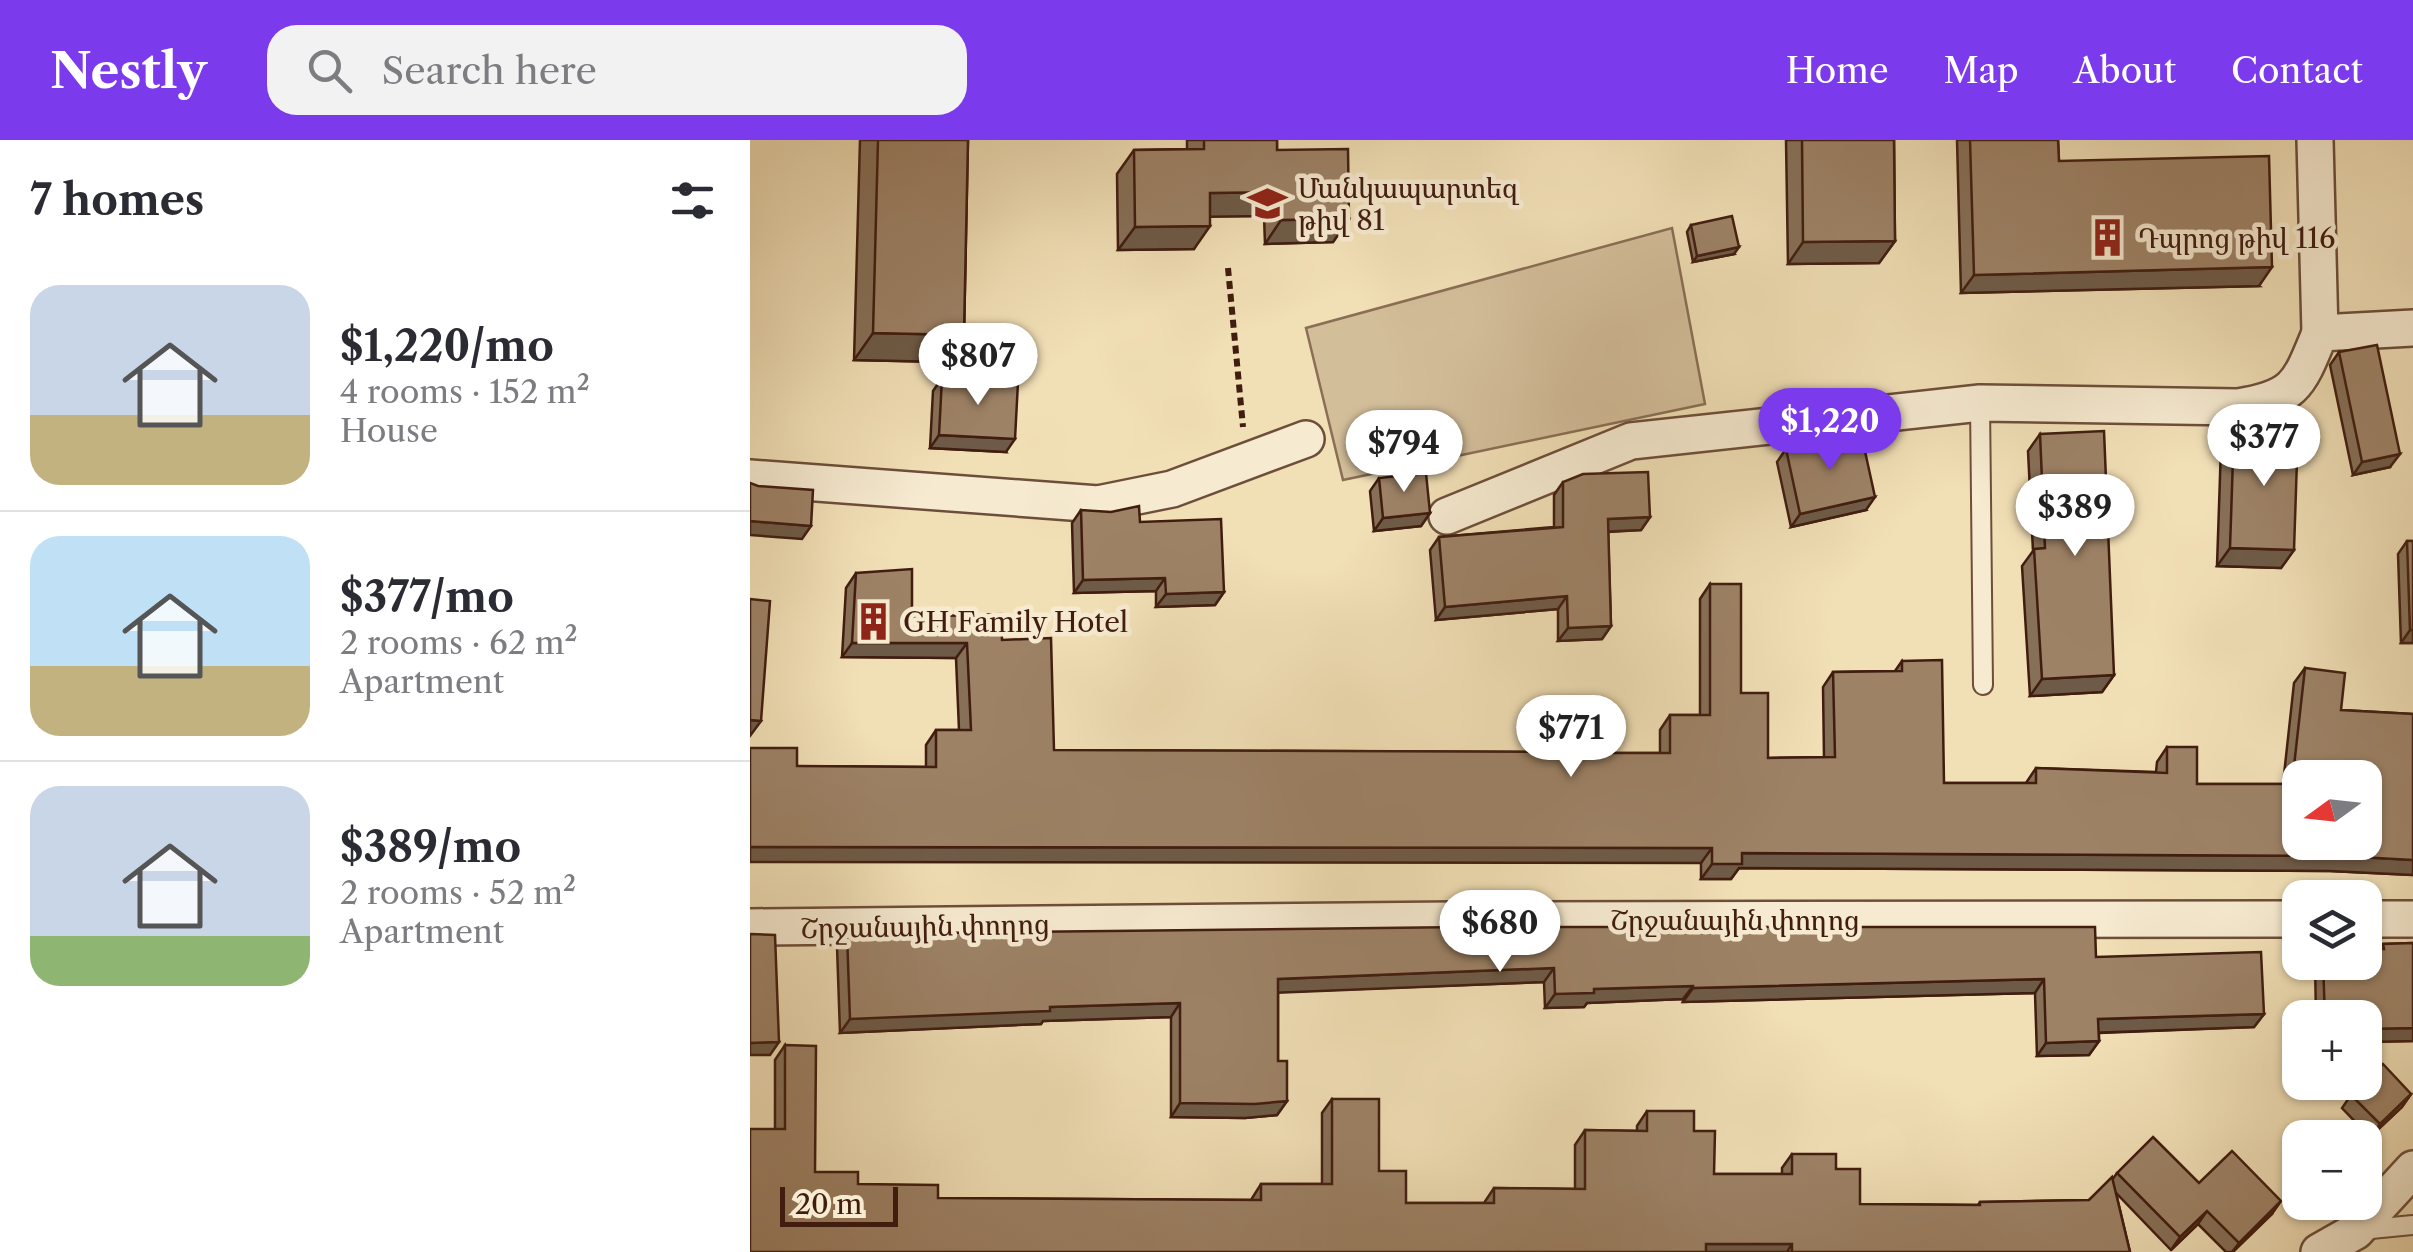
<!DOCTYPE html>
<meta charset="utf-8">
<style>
:root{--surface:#fff;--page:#f2f2f3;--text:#2b2b33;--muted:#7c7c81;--line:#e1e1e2;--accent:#7c3aed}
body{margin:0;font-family:"Libre Caslon Text","Noto Serif Armenian",serif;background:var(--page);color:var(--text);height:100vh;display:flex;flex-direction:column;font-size:38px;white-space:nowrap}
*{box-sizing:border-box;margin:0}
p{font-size:32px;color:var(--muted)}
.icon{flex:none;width:55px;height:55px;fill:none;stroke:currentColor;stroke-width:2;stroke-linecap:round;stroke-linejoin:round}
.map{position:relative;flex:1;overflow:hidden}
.sheet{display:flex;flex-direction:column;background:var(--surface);width:750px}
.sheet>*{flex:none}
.needle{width:65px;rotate:255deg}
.fabs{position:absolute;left:1532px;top:620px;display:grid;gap:20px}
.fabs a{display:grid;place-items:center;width:100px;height:100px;border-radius:20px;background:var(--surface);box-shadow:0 2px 8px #0004;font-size:50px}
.scale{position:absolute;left:30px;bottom:25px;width:118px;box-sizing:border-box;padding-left:10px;border:5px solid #411d10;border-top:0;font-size:28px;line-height:35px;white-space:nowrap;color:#411d10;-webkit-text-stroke:8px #f6ead0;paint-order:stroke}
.price{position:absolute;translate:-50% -85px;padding:0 22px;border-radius:35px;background:#fff;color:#222;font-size:32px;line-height:65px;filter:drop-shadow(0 2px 5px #0008)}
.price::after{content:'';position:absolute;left:50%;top:60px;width:30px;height:22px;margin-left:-15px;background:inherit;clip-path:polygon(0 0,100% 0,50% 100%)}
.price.on{background:var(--accent);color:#fff}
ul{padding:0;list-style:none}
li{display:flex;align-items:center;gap:30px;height:250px;padding:0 30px}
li+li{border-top:2px solid var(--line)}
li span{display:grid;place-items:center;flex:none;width:280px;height:200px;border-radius:30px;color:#555}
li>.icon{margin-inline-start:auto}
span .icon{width:120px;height:120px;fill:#fffc;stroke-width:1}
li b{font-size:42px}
h2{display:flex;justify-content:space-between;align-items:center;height:120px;padding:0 30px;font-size:42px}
header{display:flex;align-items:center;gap:60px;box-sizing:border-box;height:140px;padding:0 50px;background:var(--accent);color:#fff}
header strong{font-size:48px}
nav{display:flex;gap:55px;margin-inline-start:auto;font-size:35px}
.search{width:700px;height:90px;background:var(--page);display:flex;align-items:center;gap:25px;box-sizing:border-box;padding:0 35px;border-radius:30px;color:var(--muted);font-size:38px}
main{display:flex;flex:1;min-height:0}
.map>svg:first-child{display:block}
.green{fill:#d3be9a;stroke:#8a6e55;stroke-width:2.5}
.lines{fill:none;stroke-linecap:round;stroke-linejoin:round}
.service-casing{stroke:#6d4e3a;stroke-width:22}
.minor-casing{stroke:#6d4e3a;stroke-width:40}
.path{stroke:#411d10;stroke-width:6;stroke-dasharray:8 5;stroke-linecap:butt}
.service{stroke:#f6ead0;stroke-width:18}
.minor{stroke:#f6ead0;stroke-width:35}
.wall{fill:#877058;stroke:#411d10;stroke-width:2.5}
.shaded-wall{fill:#6e5b47;stroke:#411d10;stroke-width:2.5}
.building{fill:#9d8266;stroke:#411d10;stroke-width:2.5;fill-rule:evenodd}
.labels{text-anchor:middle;stroke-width:9;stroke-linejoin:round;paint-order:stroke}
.poi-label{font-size:28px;fill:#411d10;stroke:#f6ead0;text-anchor:start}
.street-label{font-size:28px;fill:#411d10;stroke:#f6ead0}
</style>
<header>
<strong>Nestly</strong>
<div class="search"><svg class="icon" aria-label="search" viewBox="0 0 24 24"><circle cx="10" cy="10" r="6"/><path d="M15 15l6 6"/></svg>Search here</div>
<nav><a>Home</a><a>Map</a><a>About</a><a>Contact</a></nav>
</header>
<main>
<section class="sheet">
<h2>7 homes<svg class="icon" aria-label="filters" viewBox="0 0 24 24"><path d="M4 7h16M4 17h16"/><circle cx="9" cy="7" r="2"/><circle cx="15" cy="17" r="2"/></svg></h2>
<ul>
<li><span style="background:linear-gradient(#c9d6e8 65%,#c2b280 0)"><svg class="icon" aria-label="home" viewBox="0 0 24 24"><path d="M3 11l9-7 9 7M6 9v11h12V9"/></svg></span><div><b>$1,220/mo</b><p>4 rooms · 152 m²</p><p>House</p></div></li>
<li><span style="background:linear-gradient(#bfe0f5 65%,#c2b280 0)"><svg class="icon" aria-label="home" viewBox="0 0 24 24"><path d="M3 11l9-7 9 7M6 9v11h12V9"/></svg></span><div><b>$377/mo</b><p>2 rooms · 62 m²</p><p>Apartment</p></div></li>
<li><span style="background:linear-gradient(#c9d6e8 75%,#8fb573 0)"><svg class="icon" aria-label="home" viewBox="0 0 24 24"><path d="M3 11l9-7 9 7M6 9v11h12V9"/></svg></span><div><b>$389/mo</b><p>2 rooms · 52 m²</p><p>Apartment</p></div></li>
</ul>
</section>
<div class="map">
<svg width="1663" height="1112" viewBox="0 0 1663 1112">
<rect width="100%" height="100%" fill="#f1dfb6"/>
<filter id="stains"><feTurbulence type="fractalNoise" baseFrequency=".002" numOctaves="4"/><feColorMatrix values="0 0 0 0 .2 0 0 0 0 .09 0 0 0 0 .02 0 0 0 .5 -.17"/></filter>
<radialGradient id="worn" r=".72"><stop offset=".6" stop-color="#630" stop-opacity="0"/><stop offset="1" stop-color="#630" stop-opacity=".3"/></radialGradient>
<polygon class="green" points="922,88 955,264 593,340 556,188"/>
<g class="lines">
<defs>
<g id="service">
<polyline points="1230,263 1233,545"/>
<polyline points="1611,1090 1663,1085"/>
</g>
<g id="minor">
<polyline points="1565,0 1570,193"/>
<polyline points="0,338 348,364 422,349 556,299"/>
<path d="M697,376l184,-75 349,-38 258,4c58,-9 61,-23 82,-74l93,-5"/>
<polyline points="1615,779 1663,779"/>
<polyline points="0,787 705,780 1550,779"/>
<polyline points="1569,1112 1606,1091 1663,1029"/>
</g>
</defs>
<use href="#service" class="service-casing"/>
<use href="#minor" class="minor-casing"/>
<polyline class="path" points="478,128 493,287"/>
<use href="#service" class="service"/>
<use href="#minor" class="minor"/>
</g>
<g class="wall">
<polygon points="110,0 218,0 214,195 194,222 104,220"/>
<polygon points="437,0 527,0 527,10 599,79 583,102 515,104 514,76 460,76 444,109 368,110 367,34 384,10 437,9"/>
<polygon points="1036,0 1144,0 1145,101 1129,123 1038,124"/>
<polygon points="1207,0 1308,0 1309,21 1509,146 1211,153"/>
<polygon points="941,85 984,114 943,122 937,92"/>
<polygon points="1589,212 1640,327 1603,335 1580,225"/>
<polygon points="192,238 256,312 180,308 183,251"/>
<polygon points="1484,288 1544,410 1531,428 1467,426 1471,307"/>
<polygon points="1290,294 1364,535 1352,552 1280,556 1272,426 1283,411 1278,311"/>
<polygon points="1036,309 1116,370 1041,387 1027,322"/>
<polygon points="629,338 680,373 671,386 624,391 620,351"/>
<polygon points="813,342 900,377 891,390 858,392 861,486 852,499 808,501 808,469 686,480 680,410 689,397 804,387 804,355"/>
<polygon points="331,370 390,382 474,452 465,465 406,467 406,451 324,453 322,383"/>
<polygon points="1657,401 1663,401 1663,503 1651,503 1648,414"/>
<polygon points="106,433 162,477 252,500 304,610 802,612 802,592 813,577 851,613 910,613 910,590 920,575 950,575 950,459 960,444 991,553 1018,618 1074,617 1073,547 1083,532 1145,531 1152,521 1194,643 1276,643 1286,628 1406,632 1407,622 1417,607 1447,644 1533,644 1544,543 1555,528 1591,570 1663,574 1663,735 1580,731 989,728 981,739 951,739 951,723 47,626 176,627 176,605 186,590 209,590 206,518 92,517 96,448"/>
<polygon points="97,794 1346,817 1514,874 1504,887 1349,893 1349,901 1339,915 1287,916 1285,853 933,862 933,859 837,863 834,867 795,868 794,842 528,852 528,921 537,961 527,975 495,978 421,977 421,877 293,881 291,884 90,893 87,807"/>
<polygon points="1663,803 1663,901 1615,902 1615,878 1566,878 1565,822 1615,822 1633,804"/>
<polygon points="35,905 65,1032 108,1044 188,1058 501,1060 511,1044 572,1044 572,973 582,959 629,1031 656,1063 734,1063 744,1048 825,1049 825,1005 835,990 887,991 887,986 897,971 944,991 964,1034 1032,1034 1032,1028 1042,1014 1086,1029 1110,1064 1228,1065 1230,1062 1339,1060 1362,1040 1367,1033 1449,1043 1522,1074 1483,1112 1476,1112 1448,1084 1421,1110 1366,1053 1380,1112 0,1112 25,989 25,920"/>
<polygon points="1661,954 1652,967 1620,997 1592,968 1601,955"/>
</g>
<g class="shaded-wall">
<polygon points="531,52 514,76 443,77 460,53"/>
<polygon points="599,79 583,102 515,104 531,80"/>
<polygon points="460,86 444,109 368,110 385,87"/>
<polygon points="1145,101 1129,123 1038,124 1053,102"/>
<polygon points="989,107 984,114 943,122 947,116"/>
<polygon points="1522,127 1509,146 1211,153 1224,135"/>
<polygon points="123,193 214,195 194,222 104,220"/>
<polygon points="189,295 265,299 256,312 180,308"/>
<polygon points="1650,314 1640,327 1603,335 1612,322"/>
<polygon points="1125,357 1116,370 1041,387 1050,374"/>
<polygon points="680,373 671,386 624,391 633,378"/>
<polygon points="900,377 891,390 848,392 858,379"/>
<polygon points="0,381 61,386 52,399 0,395"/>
<polygon points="1480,408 1544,410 1531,428 1467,426"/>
<polygon points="415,438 406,451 324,453 333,440"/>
<polygon points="474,452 465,465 406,467 416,454"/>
<polygon points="817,456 808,469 686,480 695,467"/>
<polygon points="861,486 852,499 808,501 818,488"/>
<polygon points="1660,490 1663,490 1663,503 1651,503"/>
<polygon points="102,503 217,503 206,518 92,517"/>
<polygon points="1364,535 1352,552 1280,556 1292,539"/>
<polygon points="0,580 11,581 0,596"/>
<polygon points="0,707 962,708 951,723 0,722"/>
<polygon points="992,713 1590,716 1663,720 1663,735 1580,731 989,728 981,739 951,739 962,724"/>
<polygon points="804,828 794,842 518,853 528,839"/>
<polygon points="1294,839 1285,853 933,862 943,848"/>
<polygon points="943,846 933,859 837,863 834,867 795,868 805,854 844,849"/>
<polygon points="430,863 421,877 293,881 291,884 90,893 100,879 300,867"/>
<polygon points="1514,874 1504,887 1338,893 1348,879"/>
<polygon points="1663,888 1663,901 1615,902 1615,889"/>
<polygon points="1349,901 1339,915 1287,916 1296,903"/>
<polygon points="29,902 20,915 0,915 0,903"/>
<polygon points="1661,954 1652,967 1620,997 1630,984"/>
<polygon points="537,961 527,975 495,978 421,977 430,963"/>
<polygon points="1531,1061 1522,1074 1482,1112 1489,1103"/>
<polygon points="1457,1071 1448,1084 1421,1110 1430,1097"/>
<polygon points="956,1104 1042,1104 1037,1112 950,1112"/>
</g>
<g class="building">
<polygon points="128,0 218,0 214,195 123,193"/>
<polygon points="454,0 527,0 527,10 598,9 599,79 531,80 531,52 460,53 460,86 385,87 384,10 454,9"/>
<polygon points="1052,0 1144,0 1145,101 1053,102"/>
<polygon points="1220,0 1308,0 1309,21 1519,16 1522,127 1224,135"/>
<polygon points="982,76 989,107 947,116 941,85"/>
<polygon points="1627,205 1650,314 1612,322 1589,212"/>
<polygon points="192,238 268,242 265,299 189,295"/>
<polygon points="1484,288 1548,290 1544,410 1480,408"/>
<polygon points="1354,291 1364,535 1292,539 1284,409 1295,408 1290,294"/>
<polygon points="1111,293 1125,357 1050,374 1036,309"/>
<polygon points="898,332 900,377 858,379 861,486 818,488 817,456 695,467 689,397 813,387 813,342 833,334"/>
<polygon points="676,333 680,373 633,378 629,338"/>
<polygon points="0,343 8,346 63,350 61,386 0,381"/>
<polygon points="389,366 390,382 471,379 474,452 416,454 415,438 333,440 331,370 361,372"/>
<polygon points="1657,401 1663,401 1663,490 1660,490"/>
<path d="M162,429v48l89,-3 1,26 49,-2 3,112 509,2v-35h38v36h69v-38h40v-131h31v109h27v65l67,-1 -2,-85 69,-1v-10l40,-1 2,123h92v-15l131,5v-26h30v37h95l13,-116 40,5 -4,37 72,4v146l-73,-4 -598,-3v11h-30v-16l-962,-1v-99h47v18l139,1v-37h35l-4,-87h-115l4,-70zM1550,638h65v64h-65z"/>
<polygon points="0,459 20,461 11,581 0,580"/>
<polygon points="715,787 1345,787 1346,817 1511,812 1514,874 1348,879 1349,901 1296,903 1294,839 943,848 943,846 844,849 844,853 805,854 804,828 528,839 528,921 537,921 537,961 505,964 430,963 430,863 300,867 300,871 100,879 97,794"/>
<polygon points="0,794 25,795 29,902 0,903"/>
<polygon points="1663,803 1663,888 1615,889 1615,878 1575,878 1573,822 1615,822 1615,809 1634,809 1633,804"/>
<polygon points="35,905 66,906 65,1032 108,1032 108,1044 188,1045 188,1058 511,1060 511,1044 582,1044 582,959 629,959 629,1031 656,1031 656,1063 744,1063 744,1048 835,1049 835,990 897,991 897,971 944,971 944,991 965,991 964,1034 1042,1034 1042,1014 1086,1014 1086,1029 1110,1029 1110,1064 1230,1065 1230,1062 1339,1060 1362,1037 1380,1112 1042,1112 1042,1104 956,1104 956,1112 0,1112 0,989 35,989"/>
<polygon points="1633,924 1661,954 1630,984 1601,955"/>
<polygon points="1403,997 1449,1043 1482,1011 1531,1061 1489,1103 1457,1071 1430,1097 1367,1033"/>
</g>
<defs>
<symbol id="school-bare" viewBox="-9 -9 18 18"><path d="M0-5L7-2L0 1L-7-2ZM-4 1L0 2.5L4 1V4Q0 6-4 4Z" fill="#8f2418" stroke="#f6ead0" stroke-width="2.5" paint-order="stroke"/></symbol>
<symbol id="building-bare" viewBox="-9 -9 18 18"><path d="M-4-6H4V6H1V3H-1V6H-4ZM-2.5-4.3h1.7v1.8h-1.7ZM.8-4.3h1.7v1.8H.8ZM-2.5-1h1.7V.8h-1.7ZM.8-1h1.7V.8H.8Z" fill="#8f2418" stroke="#f6ead0" stroke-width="2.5" paint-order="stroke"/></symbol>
</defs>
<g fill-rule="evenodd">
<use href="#school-bare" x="490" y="36" width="55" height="55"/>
<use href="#building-bare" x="1330" y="70" width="55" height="55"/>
<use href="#building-bare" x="96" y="454" width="55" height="55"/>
</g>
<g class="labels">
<g class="poi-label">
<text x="548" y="58">Մանկապարտեզ<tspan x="548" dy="32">թիվ 81</tspan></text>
<text x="1388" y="108">Դպրոց թիվ 116</text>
<text x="153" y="492">GH Family Hotel</text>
</g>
<g class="street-label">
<text x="985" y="790">Շրջանային փողոց</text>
<text transform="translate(175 786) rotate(-1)" y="10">Շրջանային փողոց</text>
</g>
</g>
<rect width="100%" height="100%" filter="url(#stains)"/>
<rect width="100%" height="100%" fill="url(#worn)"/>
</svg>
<div class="fabs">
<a><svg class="needle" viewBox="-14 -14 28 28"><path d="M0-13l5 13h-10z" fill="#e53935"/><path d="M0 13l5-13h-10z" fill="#7c7c81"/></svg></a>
<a><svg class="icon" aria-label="layers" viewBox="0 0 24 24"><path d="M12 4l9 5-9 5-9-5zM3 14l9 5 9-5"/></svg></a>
<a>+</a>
<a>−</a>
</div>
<div class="scale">20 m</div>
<b class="price" style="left:228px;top:268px">$807</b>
<b class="price on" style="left:1080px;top:333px">$1,220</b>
<b class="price" style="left:1514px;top:349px">$377</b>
<b class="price" style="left:654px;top:355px">$794</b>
<b class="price" style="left:1325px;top:419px">$389</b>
<b class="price" style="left:821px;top:640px">$771</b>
<b class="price" style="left:750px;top:835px">$680</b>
</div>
</main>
